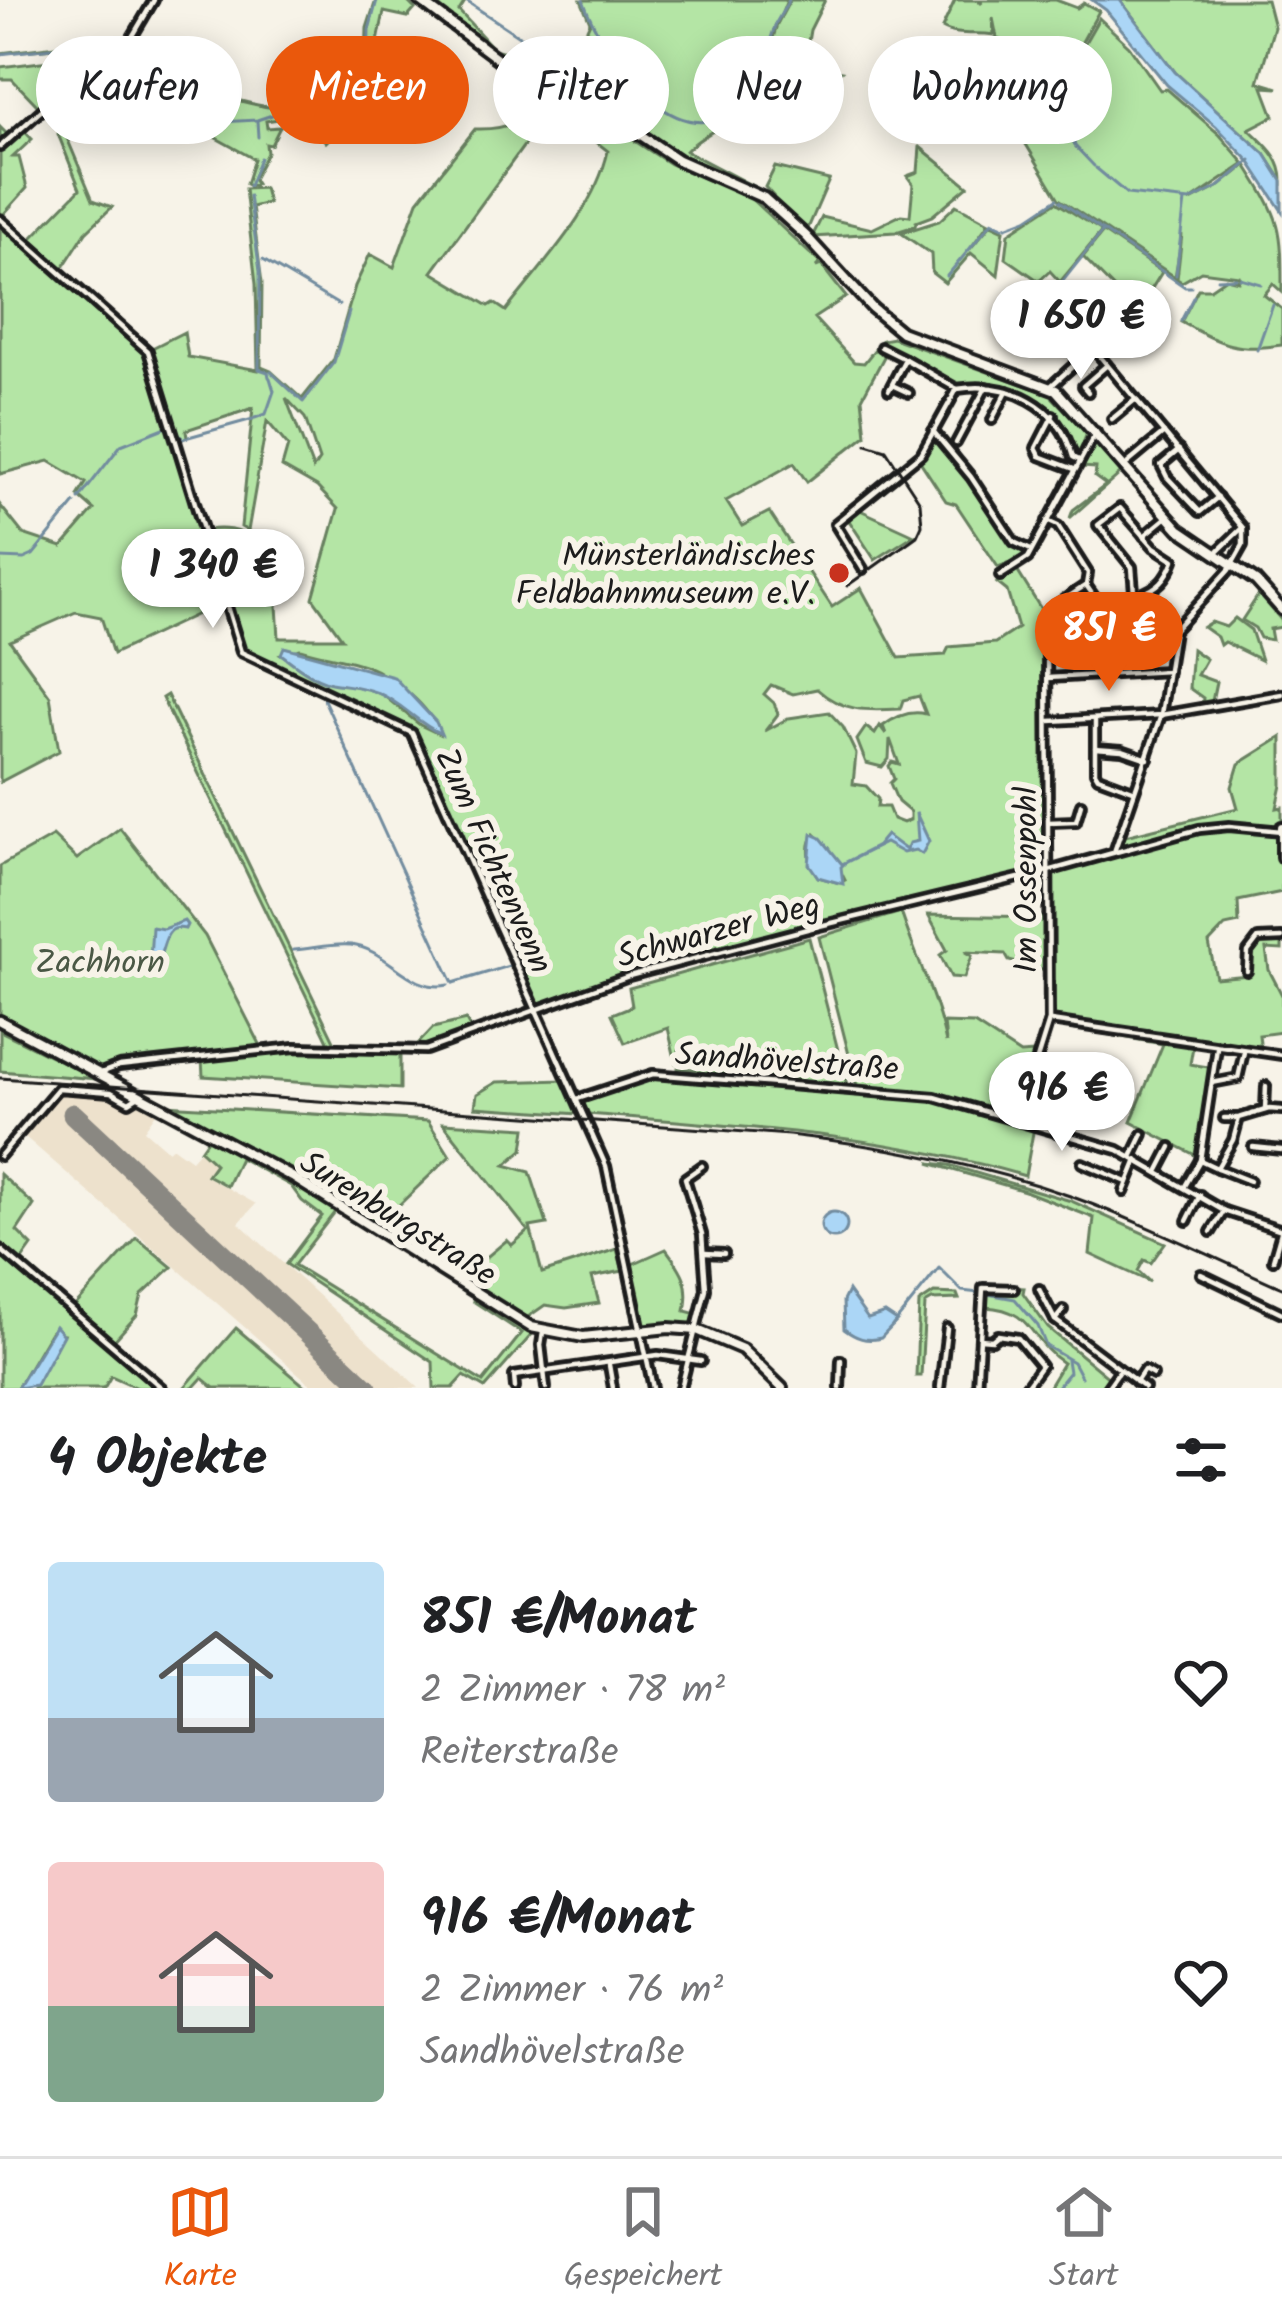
<!DOCTYPE html>
<html lang="de">
<meta charset="utf-8">
<style>
:root{--surface:#fff;--page:#f6f6f6;--text:#202124;--muted:#757577;--line:#e0e0e0;--accent:#ea580c}
body{margin:0;font-family:Kalam,sans-serif;background:var(--page);color:var(--text);height:100vh;display:flex;flex-direction:column;font-size:45px;white-space:nowrap}
*{box-sizing:border-box;margin:0}
p{font-size:39px;color:var(--muted)}
.icon{flex:none;width:66px;height:66px;fill:none;stroke:currentColor;stroke-width:2;stroke-linecap:round;stroke-linejoin:round}
.map{position:relative;height:1388px;overflow:hidden}
.panel{display:flex;flex-direction:column;background:var(--surface);flex:1}
.panel>*{flex:none}
.guide{position:absolute;left:36px;top:36px;width:1212px;height:108px;display:flex;gap:24px}
.price{position:absolute;translate:-50% -102px;padding:0 27px;border-radius:42px;background:#fff;color:#222;font-size:39px;line-height:78px;filter:drop-shadow(0 3px 6px #0008)}
.price::after{content:'';position:absolute;left:50%;top:72px;width:36px;height:27px;margin-left:-18px;background:inherit;clip-path:polygon(0 0,100% 0,50% 100%)}
.price.selected{background:var(--accent);color:#fff}
ul{padding:0;list-style:none}
li{display:flex;align-items:center;gap:36px;height:300px;padding:0 48px}
li span{display:grid;place-items:center;flex:none;width:336px;height:240px;border-radius:12px;color:#555}
li>.icon{margin-inline-start:auto}
span .icon{width:144px;height:144px;fill:#fffc;stroke-width:1}
li b{font-size:51px}
h2{display:flex;justify-content:space-between;align-items:center;height:144px;padding:0 48px;font-size:51px}
.pill{padding:0 42px;border-radius:54px;background:var(--surface);box-shadow:0 6px 30px #0003;font-size:42px;line-height:108px}
.pill.selected{background:var(--accent);color:#fff}
.tab-bar{display:flex;justify-content:space-around;align-items:center;height:168px;border-top:3px solid var(--line);background:var(--surface);font-size:33px;color:var(--muted)}
.tab-bar a{display:grid;justify-items:center;gap:6px}
.tab-bar .selected{color:var(--accent)}
.map>svg:first-child{display:block}
.built{fill:#ede1cc}
.green{fill:#b4e5a5;stroke:#688060;stroke-width:3;fill-rule:evenodd}
.water{fill:#abd6f6;stroke:#728c9f;stroke-width:3}
.lines{fill:none;stroke-linecap:round;stroke-linejoin:round}
.stream{stroke:#728c9f;stroke-width:3}
.runway{stroke:#8a8882;stroke-width:21}
.street-casing{stroke:#1c1c1c;stroke-width:14}
.secondary-casing{stroke:#1c1c1c;stroke-width:16}
.street{stroke:#f7f3e8;stroke-width:4.5}
.secondary{stroke:#f7f3e8;stroke-width:8}
.rail{stroke:#1c1c1c;stroke-width:3}
.poi-dot{fill:#c8321e;stroke:#f7f3e8;stroke-width:4.5}
.labels{text-anchor:middle;stroke-width:12;stroke-linejoin:round;paint-order:stroke}
.poi-label{font-size:33px;fill:#1c1c1c;stroke:#f7f3e8;text-anchor:end}
.street-label{font-size:33px;fill:#1c1c1c;stroke:#f7f3e8}
.park-label{font-size:33px;fill:#4a5845;stroke:#f7f3e8}
</style>
<div class="map">
<svg width="1282" height="1388" viewBox="0 0 1282 1388">
<rect width="100%" height="100%" fill="#f7f3e8"/>
<filter id="ink" filterUnits="userSpaceOnUse"><feTurbulence type="fractalNoise" baseFrequency=".00833" numOctaves="2"/><feDisplacementMap in="SourceGraphic" scale="24" xChannelSelector="R" yChannelSelector="G"/><feConvolveMatrix kernelMatrix="1 2 1 2 8 2 1 2 1" color-interpolation-filters="sRGB"/></filter>
<g filter="url(#ink)">
<polygon class="built" points="67,1090 110,1093 123,1103 139,1100 158,1110 144,1130 168,1151 173,1147 191,1160 200,1150 214,1164 206,1176 256,1204 239,1223 419,1388 315,1388 24,1136 59,1094"/>
<g class="green">
<path d="M376,0h30l9,9 -7,8 -24,-5 -18,89 -40,41 -9,-10c22,-14 52,-27 51,-57l-35,35 -67,11 1,7 13,-1 -9,18 -5,-1 1,9 -14,26 3,5 -6,2 -4,-2 8,-25 -47,-26 8,-12 -37,-23 -52,-42 -16,36 -7,-10 -3,1 -35,50 28,67 19,7 -26,25 -24,37 90,79 32,-16 4,25 70,13 -2,-86 -11,-95 19,-1 4,15 -16,4 10,76 -1,84 10,4 31,28 32,-40 21,-73 15,-32 24,13 24,-66 57,-72c42,1 45,-10 69,-41l16,8 -128,176 57,34 5,-3 12,8c38,-49 89,-101 102,-160l-36,-28 12,-15 86,56 79,33 71,66 -4,4 5,-2 25,32 -32,21 40,44 10,1 18,-23 11,-2 151,54 1,-6 21,20 -14,-9 35,36 -9,23 -11,-28 -32,-29 -39,-14 -41,-2 -68,-32 -25,47 4,37 -59,47 -13,-19 -68,38 16,25 27,-14 63,95 29,-19 38,70 46,-3 4,-8 46,-4 23,-15 -11,-37 -10,-8 19,-14 25,40 9,-4 5,7 -8,5 6,9 -11,7 5,235 -402,101 -108,37 -128,-278 -167,-78 -36,-120c51,-6 38,18 76,29l-6,30 3,49h63l-29,-40 25,-89 -21,-22 -35,-20 6,-21 -21,-25 -19,110 -7,-4 12,-119 -67,22 1,7 -12,6 48,159 -110,52 -12,-37 -25,-5 -66,29 40,55 9,55 -59,31v-277l23,29 39,13 32,-37 -16,-14 8,-13 -37,-22 -49,13v-347l12,12 13,-7 7,7 -19,18h6l8,31 -25,28 28,24 50,-51 -22,-55 2,-5 -48,-50h-12v-12l81,-10 27,11 12,-14 -32,-9 -88,8 88,-11 35,8 9,-9 -4,13 52,42 37,23 16,-20c55,15 95,18 133,-30l1,-41zM286,398l19,20 14,42 -6,9zM300,649c25,8 60,11 81,24 21,12 52,38 58,61l-19,-9 -37,-30 -19,-8 -41,-7 -42,-26zM771,685l22,9 24,-5c25,23 50,22 83,20l3,-9 16,-4 7,18c-15,-4 -31,3 -43,12l3,8 -6,-8 -5,8 -9,-7 -9,13 9,23 16,4 7,-8 1,-20 9,25 -7,-2 -3,4 5,13 -4,4 8,19 12,10v8l-7,3 -10,-4 -5,-12h-11l1,-8 -12,-13 -13,-2 3,-30 -13,-27 -14,-15 -40,6 -24,13 13,-17 -4,-11 -10,-9zM815,834l14,14 16,32 -6,3 -21,-6c-8,-12 -13,-31 -3,-43z"/>
<path d="M424,0h42l-7,11 35,38 44,12 18,12 4,-5 7,3 -3,8 58,33 12,-22c-19,-17 -33,-35 -51,-52l7,-16 -9,-22h206l-26,65 -26,46 14,-17 8,1 20,-71 13,-24h35l-15,30 -3,18c-28,11 -32,32 -51,53 -20,22 -50,29 -70,50l88,46 -9,-10 10,-20 54,13 -23,53 -50,-43 -72,-31 -113,-68 -72,-36z"/>
<path d="M955,0h23l4,4 -2,-4h76l21,8 7,-5 15,8 -41,74 -61,-47 -4,-20 1,17c-18,-3 -37,2 -52,-7z"/>
<path d="M1120,0h147l7,27 -16,55 20,6 -15,-1 11,29 -25,13c16,16 33,28 33,52l-17,-27 -90,-82z"/>
<path d="M1099,18l30,28 31,44 7,-1 52,45 26,30 -56,38 31,-16 26,-21c36,56 36,61 36,127l-9,-8 -9,11 18,14v36c-47,7 -60,-1 -101,-23l17,-33h12l16,-11 12,3 1,-5 -38,-5 -19,11 -5,-3 5,-45 -7,43 -116,-78 -35,-58 63,-34 -27,-21z"/>
<polygon points="793,63 841,71 802,104 788,87"/>
<polygon points="920,147 968,186 932,216 916,222 915,226 896,232 812,237 822,217 872,229 901,215 910,216 913,184 907,176 918,172"/>
<polygon points="1056,202 1102,231 1060,282 1050,271 1039,281 1006,258 1009,233"/>
<polygon points="956,205 989,223 970,249 991,224 1004,230 998,275 971,253 945,283 932,273 931,254 901,233 939,221"/>
<polygon points="1103,232 1162,272 1144,301 1134,309 1083,257"/>
<path d="M933,439h6c24,31 61,97 90,112 -8,14 -20,10 -31,16l-42,-63 -10,-3 -28,-43z"/>
<polygon points="1096,443 1121,473 1070,518 1073,510 1106,485 1095,477 1096,468 1080,467 1090,445"/>
<polygon points="860,510 908,532 914,535 875,560 848,519"/>
<polygon points="1259,594 1282,621 1282,627 1270,629 1272,640 1260,638 1255,628 1242,620"/>
<polygon points="1235,618 1251,630 1261,660 1224,642 1220,645 1217,637 1203,627 1211,622 1226,627"/>
<polygon points="1192,649 1206,659 1197,675 1216,682 1211,706 1202,708 1203,698 1189,688"/>
<polygon points="167,695 337,1047 331,1047 162,698"/>
<polygon points="1282,737 1282,785 1277,808 1282,807 1282,892 1238,901 1239,923 1225,926 1209,943 1216,978 1249,975 1255,942 1282,941 1282,950 1266,949 1269,970 1282,995 1282,1032 1259,1035 1261,1052 1194,1041 1190,1064 1214,1068 1199,1157 1131,1122 1163,1044 1051,1025 1046,970 1009,961 1005,954 965,952 972,956 964,978 951,977 940,955 947,950 928,915 1050,917 1052,874 1115,854 1121,837 1238,808 1232,787 1239,764"/>
<polygon points="120,828 205,936 262,1048 95,1069 0,1017 0,866 53,836 77,859"/>
<path d="M901,912c14,44 36,86 45,131l-2,-20 30,1 46,30 16,-1 -20,63 -88,-23 -71,-7 -38,-149z"/>
<polygon points="809,938 847,1085 678,1074 678,1068 696,1069 691,1046 679,1050 681,1063 676,1063 668,1028 625,1043 612,1014 632,1006 629,988"/>
<polygon points="466,1020 472,1031 427,1048 402,1049 416,1046 433,1028"/>
<polygon points="0,1031 97,1079 0,1071"/>
<polygon points="294,1050 400,1052 400,1089 203,1076 202,1059"/>
<path d="M651,1076l276,22 107,29 -9,49c-144,-42 -289,-50 -437,-62l-7,-14z"/>
<polygon points="564,1080 580,1114 475,1107 477,1094 497,1082"/>
<polygon points="165,1105 428,1121 450,1156 376,1227 341,1204 294,1265 483,1382 522,1333 473,1301 475,1298 535,1331 485,1388 464,1376 453,1388 434,1388 433,1362 286,1264 322,1216 302,1201 291,1186 240,1158 227,1186 207,1175 215,1164 200,1150 213,1131"/>
<polygon points="443,1123 526,1128 523,1150 505,1165 530,1172 547,1224 530,1227 542,1273 617,1249 623,1271 592,1277 599,1303 566,1308 545,1305 525,1319 459,1280 507,1240 512,1245 528,1231"/>
<polygon points="929,1163 949,1165 1071,1201 1165,1243 1151,1263 1144,1260 1138,1271 1150,1282 1090,1254 1094,1218 1025,1191"/>
<polygon points="0,1174 34,1205 17,1231 32,1246 22,1260 74,1307 137,1238 172,1267 142,1295 137,1315 112,1343 0,1247"/>
<path d="M666,1249c16,21 25,34 19,62l12,3 -2,13 -49,-1 -6,-11 -12,-49z"/>
<polygon points="0,1251 159,1388 138,1388 111,1376 104,1388 33,1388 63,1334 50,1332 17,1388 0,1388"/>
<path d="M986,1286l38,2 -1,5 25,35 62,51 -6,9h-56l15,-25c-34,-22 -29,-54 -78,-56z"/>
<polygon points="934,1293 957,1294 959,1299 932,1300 925,1304 921,1376 916,1376 919,1303"/>
<polygon points="236,1328 307,1388 214,1388 202,1378 193,1388 184,1388"/>
</g>
<g class="water">
<polygon points="1092,0 1120,0 1175,72 1265,154 1282,181 1282,211 1249,161 1216,126 1167,85 1106,10"/>
<path d="M284,647l110,30 42,45 5,12c-23,-10 -39,-31 -63,-41 -16,-7 -31,-7 -47,-10 -18,-4 -36,-18 -50,-29z"/>
<polygon points="916,813 929,841 922,854 915,850 903,853 885,843 845,863 841,867 843,884 818,877 809,864 812,834 821,838 842,864 877,846 886,835 906,850 909,843 918,841"/>
<path d="M184,921l3,4 -2,4c-19,-4 -19,11 -24,24l-11,6 2,-32 11,2z"/>
<circle cx="834" cy="1225" r="13"/>
<path d="M848,1291l20,28 17,-6 12,8 -16,17c-15,4 -25,0 -37,-9l-1,-28z"/>
<polygon points="55,1326 63,1335 36,1385 17,1388"/>
</g>
<g class="lines">
<g class="stream">
<path d="M583,0c20,59 107,178 166,91"/>
<polyline points="466,1 625,106 636,85"/>
<polyline points="0,54 86,44 123,52"/>
<polyline points="126,56 178,97 215,119"/>
<polyline points="117,69 125,57"/>
<polyline points="760,72 776,23 789,0"/>
<polyline points="75,110 82,92 113,71"/>
<polyline points="1067,119 1075,146 1094,166"/>
<polyline points="257,121 258,137"/>
<polyline points="220,122 257,120 281,112 313,114 339,106 368,72 369,30 377,0"/>
<polyline points="1096,168 1127,194 1190,201 1220,186 1251,160"/>
<polyline points="249,186 260,158"/>
<polyline points="249,196 260,271 259,369 268,372 269,377"/>
<polyline points="1060,201 1100,229"/>
<polyline points="1006,227 1027,219 1057,199"/>
<polyline points="1102,230 1185,287 1191,287"/>
<polyline points="1102,232 1062,282 1108,330"/>
<polyline points="263,260 339,305"/>
<polyline points="1176,275 1185,201"/>
<polyline points="947,276 992,222 1003,227"/>
<polyline points="1240,278 1261,284"/>
<polyline points="1217,279 1236,278"/>
<polyline points="1181,321 1194,296"/>
<polyline points="1257,350 1273,305"/>
<polyline points="271,372 303,402 334,362 349,312"/>
<polyline points="255,418 266,414 274,391 270,378"/>
<polyline points="173,425 183,439"/>
<polyline points="185,438 253,419"/>
<polyline points="79,499 121,445 169,426"/>
<polyline points="0,558 24,559 33,555 75,503"/>
<polyline points="320,691 453,983"/>
<path d="M293,950c18,-1 40,-7 58,-5 37,4 58,48 97,40"/>
<polyline points="453,983 509,966"/>
<polyline points="987,1294 1015,1299 1038,1326 1046,1346 1073,1362 1081,1377"/>
<polyline points="893,1325 939,1268 962,1291 979,1293"/>
<polyline points="1056,1388 1069,1372 1067,1360"/>
</g>
<polyline class="runway" points="73,1114 367,1388"/>
<defs>
<g id="street">
<polyline points="0,147 44,108 115,66 154,0"/>
<polyline points="0,219 148,351 241,652 412,733 606,1166 653,1388"/>
<polyline points="881,347 905,359"/>
<polyline points="892,385 909,393"/>
<polyline points="1052,385 1093,348 1243,528 1243,545 1229,570 1174,630 1161,715 1114,852"/>
<polyline points="889,390 905,359 957,389"/>
<polyline points="1088,392 1083,386 1107,365"/>
<polyline points="1053,415 1036,448 1040,456 1074,469"/>
<polyline points="1112,419 1136,399"/>
<polyline points="992,420 1007,391"/>
<polyline points="933,431 971,477 1014,542 1031,550"/>
<polyline points="956,443 986,387"/>
<polyline points="1179,450 1161,465 1167,477 1200,512 1218,497"/>
<polyline points="1128,463 1164,433"/>
<path d="M1120,508l34,39 20,13c-7,19 -16,28 -35,35l-5,-3 -2,-25 -34,-42z"/>
<polyline points="1047,521 1058,526 1088,573 1086,585 1056,605"/>
<polyline points="1144,536 1167,517"/>
<polyline points="1219,550 1241,529"/>
<path d="M863,569l-28,-45 86,-70 36,-65c53,-8 102,15 116,68l6,3"/>
<polyline points="1000,576 1028,558 1096,432"/>
<polyline points="1086,585 1095,598"/>
<polyline points="1048,678 1168,671"/>
<polyline points="1095,720 1095,772 1098,777 1133,790"/>
<polyline points="1050,721 1161,715 1282,694"/>
<polyline points="1095,748 1122,750 1148,759"/>
<polyline points="1049,822 1076,821 1081,804"/>
<polyline points="1247,971 1248,952 1258,939 1282,938"/>
<polyline points="1051,1021 1282,1055"/>
<polyline points="98,1074 119,1066 295,1047 426,1050 629,976 811,928 1048,871 1199,829 1229,826 1282,831"/>
<polyline points="1212,1083 1238,1078 1244,1052"/>
<polyline points="577,1099 653,1074 935,1097 1118,1150 1224,1211 1282,1230"/>
<polyline points="1265,1110 1266,1086"/>
<polyline points="1224,1118 1239,1118"/>
<polyline points="1018,1120 1049,1021 1047,636 1174,630"/>
<polyline points="1253,1147 1282,1150"/>
<polyline points="0,1156 58,1088 111,1092 129,1102 137,1097"/>
<polyline points="1132,1157 1143,1134"/>
<polyline points="1200,1160 1217,1168 1233,1140 1239,1118 1269,1109 1282,1110"/>
<polyline points="1082,1163 1127,1182"/>
<polyline points="1217,1168 1250,1181"/>
<polyline points="1159,1170 1171,1147"/>
<polyline points="1185,1186 1200,1160 1217,1048"/>
<polyline points="1124,1192 1137,1160"/>
<polyline points="1187,1221 1200,1195"/>
<polyline points="1211,1232 1224,1211"/>
<polyline points="0,1249 162,1388"/>
<polyline points="705,1253 724,1254"/>
<polyline points="1273,1260 1282,1229"/>
<polyline points="1201,1274 1282,1313"/>
<polyline points="1039,1289 1055,1320 1145,1388"/>
<polyline points="1055,1320 1063,1310"/>
<polyline points="543,1332 541,1345 546,1388"/>
<polyline points="980,1339 992,1340 998,1335 1018,1338 1041,1366 1025,1388"/>
<polyline points="609,1365 613,1388"/>
<polyline points="1136,1382 1144,1370 1153,1375"/>
<polyline points="515,1388 514,1376 658,1355 701,1361"/>
<polyline points="681,1388 706,1289 702,1234 685,1178 702,1166"/>
<polyline points="840,1388 841,1360"/>
<polyline points="940,1388 947,1328"/>
<polyline points="977,1388 983,1288 1014,1289"/>
<polyline points="1107,1388 1119,1371"/>
</g>
<g id="secondary">
<polyline points="419,0 498,59 617,119 678,160 764,198 806,236 872,308 901,332 1056,390 1179,529 1256,581 1282,610"/>
<polyline points="1282,827 1282,857"/>
<polyline points="0,1021 294,1178 531,1327 583,1337 669,1328 697,1330 742,1349 782,1388"/>
</g>
</defs>
<use href="#street" class="street-casing"/>
<use href="#secondary" class="secondary-casing"/>
<use href="#street" class="street"/>
<use href="#secondary" class="secondary"/>
<g class="rail">
<polyline points="847,586 917,536 922,525 920,502 886,450 867,444"/>
<path d="M0,1078l789,57c96,11 190,29 281,61 72,26 142,61 212,92"/>
</g>
</g>
</g>
<circle class="poi-dot" cx="839" cy="573" r="12"/>
<g class="labels">
<g class="poi-label">
<text x="815" y="566">Münsterländisches<tspan x="815" dy="38">Feldbahnmuseum e.V.</tspan></text>
</g>
<g class="street-label">
<text transform="translate(495 860) rotate(66)" y="12">Zum Fichtenvenn</text>
<text transform="translate(1025 880) rotate(-90)" y="12">Im Ossenpohl</text>
<text transform="translate(718 929) rotate(-15)" y="12">Schwarzer Weg</text>
<text transform="translate(787 1060) rotate(4)" y="12">Sandhövelstraße</text>
<text transform="translate(399 1217) rotate(32)" y="12">Surenburgstraße</text>
</g>
<g class="park-label">
<text x="100" y="973">Zachhorn</text>
</g>
</g>
</svg>
<b class="price" style="left:1081px;top:382px">1 650 €</b>
<b class="price" style="left:213px;top:631px">1 340 €</b>
<b class="price selected" style="left:1109px;top:694px">851 €</b>
<b class="price" style="left:1062px;top:1154px">916 €</b>
<div class="guide">
<a class="pill">Kaufen</a>
<a class="pill selected">Mieten</a>
<a class="pill">Filter</a>
<a class="pill">Neu</a>
<a class="pill">Wohnung</a>
</div>
</div>
<section class="panel">
<h2>4 Objekte<svg class="icon" aria-label="filters" viewBox="0 0 24 24"><path d="M4 7h16M4 17h16"/><circle cx="9" cy="7" r="2"/><circle cx="15" cy="17" r="2"/></svg></h2>
<ul>
<li><span style="background:linear-gradient(#bfe0f5 65%,#9aa5b1 0)"><svg class="icon" aria-label="home" viewBox="0 0 24 24"><path d="M3 11l9-7 9 7M6 9v11h12V9"/></svg></span><div><b>851 €/Monat</b><p>2 Zimmer · 78 m²</p><p>Reiterstraße</p></div><svg class="icon" aria-label="heart" viewBox="0 0 24 24"><path d="M12 20l-8-8c-3-5 5-10 8-4 3-6 11-1 8 4z"/></svg></li>
<li><span style="background:linear-gradient(#f6c9c9 60%,#7fa58c 0)"><svg class="icon" aria-label="home" viewBox="0 0 24 24"><path d="M3 11l9-7 9 7M6 9v11h12V9"/></svg></span><div><b>916 €/Monat</b><p>2 Zimmer · 76 m²</p><p>Sandhövelstraße</p></div><svg class="icon" aria-label="heart" viewBox="0 0 24 24"><path d="M12 20l-8-8c-3-5 5-10 8-4 3-6 11-1 8 4z"/></svg></li>
</ul>
</section>
<nav class="tab-bar">
<a class="selected"><svg class="icon" aria-label="map" viewBox="0 0 24 24"><path d="M3 6l6-2 6 2 6-2v14l-6 2-6-2-6 2zM9 4v14M15 6v14"/></svg>Karte</a>
<a><svg class="icon" aria-label="saved" viewBox="0 0 24 24"><path d="M7 4h10v16l-5-4-5 4z"/></svg>Gespeichert</a>
<a><svg class="icon" aria-label="home" viewBox="0 0 24 24"><path d="M3 11l9-7 9 7M6 9v11h12V9"/></svg>Start</a>
</nav>
